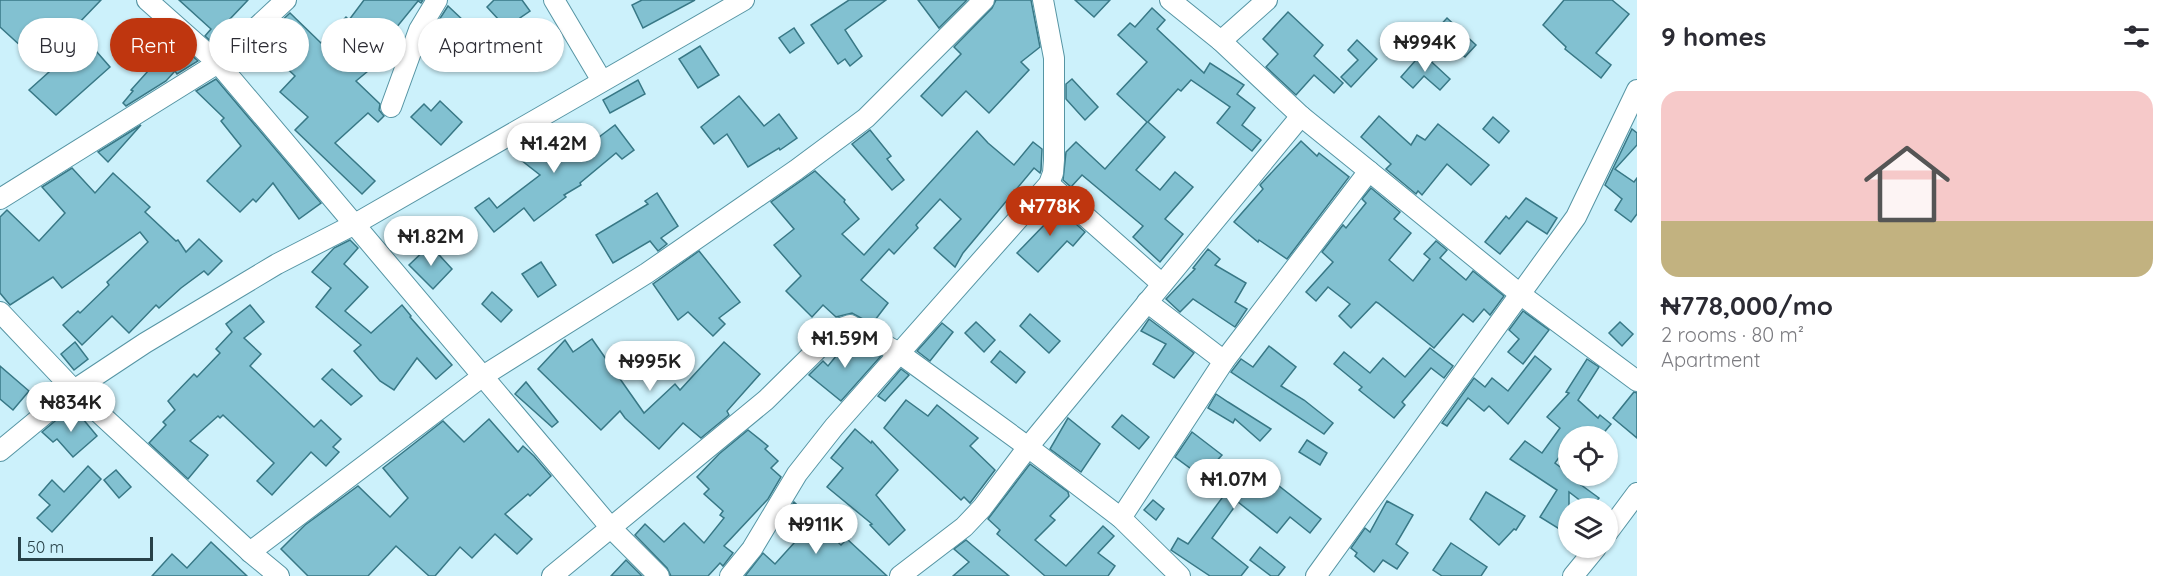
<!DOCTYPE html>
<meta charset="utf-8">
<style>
:root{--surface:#fff;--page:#f7f7f7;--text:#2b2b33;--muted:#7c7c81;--accent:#bf360f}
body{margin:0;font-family:Quicksand,sans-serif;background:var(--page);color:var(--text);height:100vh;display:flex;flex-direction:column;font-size:22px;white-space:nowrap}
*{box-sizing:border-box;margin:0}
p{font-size:20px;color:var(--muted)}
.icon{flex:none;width:33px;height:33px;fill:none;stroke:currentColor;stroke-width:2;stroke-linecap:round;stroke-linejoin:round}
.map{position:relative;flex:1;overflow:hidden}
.details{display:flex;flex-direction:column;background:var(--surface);width:540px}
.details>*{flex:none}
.guide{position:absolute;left:18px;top:18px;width:570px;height:54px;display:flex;gap:12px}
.controls{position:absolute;left:1558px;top:426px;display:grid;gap:12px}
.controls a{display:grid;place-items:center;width:60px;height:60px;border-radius:50%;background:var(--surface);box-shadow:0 2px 4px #0004;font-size:30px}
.scale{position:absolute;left:18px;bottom:15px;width:135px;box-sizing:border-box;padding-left:6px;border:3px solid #274148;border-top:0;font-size:16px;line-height:21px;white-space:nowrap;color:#274148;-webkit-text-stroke:4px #ccf1fb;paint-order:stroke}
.price{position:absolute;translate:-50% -51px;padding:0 14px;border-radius:21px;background:#fff;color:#222;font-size:20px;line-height:39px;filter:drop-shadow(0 2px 3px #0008)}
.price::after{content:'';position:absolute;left:50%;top:36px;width:18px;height:14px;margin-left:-9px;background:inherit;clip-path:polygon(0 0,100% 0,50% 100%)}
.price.on{background:var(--accent);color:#fff}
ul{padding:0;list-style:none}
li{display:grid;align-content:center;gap:12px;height:318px;padding:0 24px}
li span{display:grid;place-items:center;height:186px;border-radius:18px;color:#555}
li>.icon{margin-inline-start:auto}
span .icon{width:108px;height:108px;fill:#fffc;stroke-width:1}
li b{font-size:26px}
h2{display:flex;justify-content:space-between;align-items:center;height:72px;padding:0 24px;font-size:26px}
.pill{padding:0 21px;border-radius:27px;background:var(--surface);box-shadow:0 2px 4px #0004;font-size:21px;line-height:54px}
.pill.on{background:var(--accent);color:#fff}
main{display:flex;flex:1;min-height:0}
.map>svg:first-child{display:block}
.building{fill:#82c1d1;stroke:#387886;stroke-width:1.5}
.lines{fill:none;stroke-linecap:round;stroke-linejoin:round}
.minor-casing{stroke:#5695a4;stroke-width:22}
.minor{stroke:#fff;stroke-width:20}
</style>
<main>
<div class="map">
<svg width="1637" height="576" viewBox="0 0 1637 576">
<rect width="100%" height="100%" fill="#ccf1fb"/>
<g class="building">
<polygon points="0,0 101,0 75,27 110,67 56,115 29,90 59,63 34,37 23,48 0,27"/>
<polygon points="179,0 248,0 230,19 235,23 215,45 205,36 211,29"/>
<polygon points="364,0 423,0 421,3 418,1 396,28 391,24 373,43 385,57 356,81 380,104 379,110 384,116 378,122 368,113 335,143 375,181 362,194 295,130 308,117 280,92 295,76 269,51 274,46 264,37 290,13 321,43 346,17 349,20"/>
<polygon points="494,0 522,0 530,11 520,18 534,37 522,45 487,7"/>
<polygon points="642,0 695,0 643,28 632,5"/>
<polygon points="849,0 886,0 845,30 862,56 850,66 845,59 838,64 811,25"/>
<polygon points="918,0 967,0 939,28"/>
<polygon points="996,0 1031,0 1040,47 1021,62 1029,70 989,113 966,91 942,116 921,96 961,54 954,47 992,8"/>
<polygon points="1075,0 1110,0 1094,17"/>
<polygon points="1564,0 1612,0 1629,14 1596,53 1611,65 1601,78 1565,49 1566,47 1543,25"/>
<polygon points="448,6 499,54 482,69 460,40 439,20"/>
<polygon points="1152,8 1165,20 1157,29 1204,73 1210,63 1244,85 1237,94 1255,108 1242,125 1261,140 1252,151 1217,123 1230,107 1191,80 1181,91 1178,89 1148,122 1165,137 1136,170 1160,190 1175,172 1193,187 1165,219 1183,234 1160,262 1133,237 1143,226 1082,175 1071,187 1063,180 1066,152 1076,142 1105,169 1147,122 1117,94 1147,62 1118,35 1130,23 1135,27"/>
<polygon points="1288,12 1323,45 1314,56 1343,83 1334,93 1314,75 1296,95 1266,67 1278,54 1263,39"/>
<polygon points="1447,18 1476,45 1465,57 1436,30"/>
<polygon points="794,28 804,43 790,53 779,38"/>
<polygon points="1357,40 1377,59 1351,87 1341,77 1358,60 1348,50"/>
<polygon points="175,41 198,61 177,74 175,71 166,81 126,106 123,103 133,91 131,90"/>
<polygon points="700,46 719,75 698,88 679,59"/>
<polygon points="1422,53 1450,79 1440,90 1424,76 1413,88 1401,77"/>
<polygon points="216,79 321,203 299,219 273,183 256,202 253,199 240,212 207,181 241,146 221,121 224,118 196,91"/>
<polygon points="1072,79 1098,107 1085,120 1066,99 1066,84"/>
<polygon points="638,80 645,94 610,113 603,100"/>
<polygon points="739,96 764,126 779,114 797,138 780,150 779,148 748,167 727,134 714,144 701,127"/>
<polygon points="440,101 462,122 441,145 411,117 424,104 431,111"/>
<polygon points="1379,116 1411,145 1417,135 1425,140 1438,124 1489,165 1471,185 1447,164 1422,195 1418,191 1416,194 1386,169 1391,164 1361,137"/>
<polygon points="1493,117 1509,131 1499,143 1483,129"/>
<polygon points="141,125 108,162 98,152"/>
<polygon points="615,125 634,150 622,159 616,153 580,183 581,185 564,195 566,197 534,221 524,208 494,232 475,208 489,198 497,208 540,175 512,153 534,135 543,130 564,155 590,134 595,140"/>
<polygon points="1632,129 1637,133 1637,145 1615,169 1634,182 1637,178 1637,214 1631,222 1615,210 1622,199 1605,185"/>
<polygon points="870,130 891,156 887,159 904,180 892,190 852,144"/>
<polygon points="977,131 988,143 1014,165 1033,142 1042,149 1041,170 1040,173 1034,168 963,253 955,267 934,248 961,219 940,199 916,225 918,228 894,254 889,249 861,280 888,303 872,324 852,313 836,317 823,305 812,317 786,291 801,276 774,245 794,229 771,202 815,171 845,200 844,202 859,219 842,234 864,255"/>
<polygon points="1301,141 1317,156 1319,153 1349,177 1287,259 1259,240 1258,242 1234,222 1263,189 1260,185"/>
<polygon points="72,168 95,193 113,173 150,207 145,212 176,241 178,240 186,252 199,239 222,261 208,275 204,271 181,288 159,308 156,305 129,333 112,316 82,345 63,325 78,311 80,313 109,285 107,282 148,242 140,232 62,288 53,277 10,305 0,293 0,217 7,210 39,241 65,213 42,187"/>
<polygon points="1371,188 1400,212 1394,219 1411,233 1389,260 1413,281 1430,259 1424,254 1436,241 1447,250 1440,258 1466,280 1473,271 1504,296 1490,315 1484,309 1473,322 1463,314 1434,348 1378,303 1376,302 1351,328 1339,316 1350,304 1328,287 1316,301 1306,292 1333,262 1322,252 1343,225 1346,228 1366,203 1362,199"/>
<polygon points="657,193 678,226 661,238 667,244 658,251 650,241 613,263 596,235 648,204 645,201"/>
<polygon points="1526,198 1557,218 1547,234 1527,221 1500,254 1485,242 1506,216 1509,219"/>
<polygon points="1050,201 1085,232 1073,246 1067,241 1038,272 1017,253 1047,222 1038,215"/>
<polygon points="350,240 358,248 344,264 368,287 345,311 371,333 402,305 411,316 410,317 452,365 436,379 417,358 394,390 380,381 354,351 361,345 316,307 331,288 312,272 334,248"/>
<polygon points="430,245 452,269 433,289 409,265"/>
<polygon points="1208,249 1220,259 1215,265 1246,283 1235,302 1247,309 1235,327 1193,299 1180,312 1166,299 1195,269 1193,268"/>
<polygon points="699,251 740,302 719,318 725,324 713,336 688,312 678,320 653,284"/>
<polygon points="541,262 556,285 538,297 522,274"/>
<polygon points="492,292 512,310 501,322 482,304"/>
<polygon points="250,305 264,322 244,338 261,354 250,366 314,427 321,420 341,439 333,447 339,452 326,466 311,452 272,495 257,481 274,463 223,415 220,418 218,416 190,441 208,455 188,479 149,443 166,425 163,422 175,410 168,401 194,374 197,377 220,353 216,349 232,332 226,324"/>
<polygon points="1523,311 1549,330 1523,364 1508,352 1519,339 1509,330"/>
<polygon points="1030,314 1060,341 1049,353 1020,326"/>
<polygon points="1149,319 1194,353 1174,378 1153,364 1166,344 1141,331"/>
<polygon points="976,322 995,340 984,352 965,333"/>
<polygon points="1620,322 1633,334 1622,346 1609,333"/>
<polygon points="942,323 953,332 930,361 917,351"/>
<polygon points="592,339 644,413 675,384 680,390 724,342 760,374 727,411 729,415 701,438 683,423 659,449 625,418 620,411 601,430 538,369 565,340 573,352"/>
<polygon points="850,339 881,356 841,401 809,375 823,361 828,366"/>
<polygon points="75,342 88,359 74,370 61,354"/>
<polygon points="1269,346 1296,367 1281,386 1304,400 1333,423 1324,434 1231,372 1241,359 1253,367"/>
<polygon points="1430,348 1453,366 1444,378 1431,368 1402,402 1405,405 1394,418 1359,390 1362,387 1334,364 1344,352 1370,373 1383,358 1405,377"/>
<polygon points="1000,351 1025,372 1016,383 991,362"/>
<polygon points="1535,356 1551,369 1508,424 1489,406 1484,411 1468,398 1447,426 1442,423 1474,378 1485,387 1492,378 1508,391"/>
<polygon points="1587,359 1599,367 1578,400 1598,418 1600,415 1611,424 1601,436 1569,436 1569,443 1555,463 1567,472 1569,469 1569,476 1599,498 1590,508 1569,492 1569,535 1540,517 1557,490 1510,459 1525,441 1542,453 1560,428 1547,417 1569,393 1566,392"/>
<polygon points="0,366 29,391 13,410 0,399"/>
<polygon points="332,369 362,396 351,405 322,379"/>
<polygon points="901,369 909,375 885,401 878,396"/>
<polygon points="526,382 558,422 552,427 515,394"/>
<polygon points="1634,392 1637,393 1637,438 1613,418"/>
<polygon points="1216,394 1228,402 1271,429 1260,441 1235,419 1233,423 1208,408"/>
<polygon points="906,400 928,416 937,405 978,438 970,446 995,470 970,503 964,497 961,500 884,428"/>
<polygon points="67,411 73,417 78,413 97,436 73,457 57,439 53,442 42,432"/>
<polygon points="1122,415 1149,437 1139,449 1112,427"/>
<polygon points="1068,418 1100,444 1081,472 1050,449"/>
<polygon points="489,419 518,452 523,446 534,456 551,476 530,496 528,494 505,514 532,539 517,554 495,534 472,558 460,547 435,576 429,576 396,546 368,576 308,576 281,549 305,525 358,486 390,517 408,498 383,468 443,421 464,442"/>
<polygon points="855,429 871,443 872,441 898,470 876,495 905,530 889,545 870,525 872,524 827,487 843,468 831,458"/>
<polygon points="748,430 768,446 765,449 778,461 771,468 781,477 768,499 724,546 733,553 723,566 720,563 708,576 671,576 667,568 635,535 645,524 664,542 684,523 704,543 724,518 720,515 723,511 704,494 709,489 697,477 719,454"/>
<polygon points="1192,432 1222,455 1212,466 1247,489 1260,471 1321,519 1310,533 1290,517 1277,533 1238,502 1212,538 1248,567 1241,576 1210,576 1171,550 1178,538 1188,544 1225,494 1175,457"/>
<polygon points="1307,440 1327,453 1320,465 1299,452"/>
<polygon points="1030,464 1068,492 1069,496 1050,516 1055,520 1035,540 1066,566 1103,526 1114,536 1098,553 1115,566 1108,576 1045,576 997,534 1000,530 988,519"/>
<polygon points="88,466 101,479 52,532 37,518 50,505 39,495 52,480 64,492"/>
<polygon points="116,470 131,487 119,498 104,480"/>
<polygon points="1486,492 1525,516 1516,530 1514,529 1499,545 1470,519"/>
<polygon points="1153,500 1164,509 1156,520 1144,510"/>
<polygon points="1387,501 1413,515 1396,544 1408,553 1397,569 1383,560 1374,572 1355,556 1357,553 1351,548 1365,528 1370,532"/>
<polygon points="794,502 841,545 847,539 887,576 745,576 763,553 775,564 804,532 786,516"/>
<polygon points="966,540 973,546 1009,576 953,576 969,562 954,549"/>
<polygon points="211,542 247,576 152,576 172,554 187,568"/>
<polygon points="1451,543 1487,567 1481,576 1442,576 1433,570"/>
<polygon points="1260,547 1285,567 1278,576 1271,576 1250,560"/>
<polygon points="626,560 642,576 611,576"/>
</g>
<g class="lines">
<defs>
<g id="minor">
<polyline points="147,0 218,63 611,528 659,576"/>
<polyline points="554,0 602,81"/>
<polyline points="1170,0 1221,41 1301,116 1369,171 1520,294 1637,381"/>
<polyline points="1221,41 1267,0"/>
<polyline points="391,107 419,30 437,0"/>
<polyline points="1049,184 1162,284"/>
<polyline points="0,199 218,63 286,0"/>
<polyline points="1147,302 1224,361"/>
<polyline points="0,312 74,390 250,552 279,576"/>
<polyline points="0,451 74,390 145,343 277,264 355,224 744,0"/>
<polyline points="1121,518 1224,361 1369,171"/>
<polyline points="1608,532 1637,493"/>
<polyline points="250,552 483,376 647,273 796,170 866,118 984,0"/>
<polyline points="552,576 766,400 838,329 850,325 899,353 1028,447 1121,518 1180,576"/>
<polyline points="730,576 752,549 797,474 834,427 1049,184 1053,173 1054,160 1054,58 1043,0"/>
<polyline points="900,576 964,527 982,508 1028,447 1301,116"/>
<polyline points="1316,576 1576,217 1637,90"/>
<polyline points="1573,576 1596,548"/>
</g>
</defs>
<use href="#minor" class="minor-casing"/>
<use href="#minor" class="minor"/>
</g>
</svg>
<div class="controls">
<a><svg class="icon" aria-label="locate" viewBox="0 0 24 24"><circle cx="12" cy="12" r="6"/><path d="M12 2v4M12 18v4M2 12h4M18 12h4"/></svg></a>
<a><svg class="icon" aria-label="layers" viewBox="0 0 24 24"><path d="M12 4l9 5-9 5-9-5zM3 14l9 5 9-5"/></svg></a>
</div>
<div class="scale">50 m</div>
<b class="price" style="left:1425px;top:73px">₦994K</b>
<b class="price" style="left:554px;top:174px">₦1.42M</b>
<b class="price on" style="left:1050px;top:237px">₦778K</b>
<b class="price" style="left:431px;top:267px">₦1.82M</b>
<b class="price" style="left:845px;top:369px">₦1.59M</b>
<b class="price" style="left:650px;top:392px">₦995K</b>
<b class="price" style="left:71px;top:433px">₦834K</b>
<b class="price" style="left:1234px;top:510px">₦1.07M</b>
<b class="price" style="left:816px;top:555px">₦911K</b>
<div class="guide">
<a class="pill">Buy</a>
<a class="pill on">Rent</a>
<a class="pill">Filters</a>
<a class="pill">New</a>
<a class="pill">Apartment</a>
</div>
</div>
<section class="details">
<h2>9 homes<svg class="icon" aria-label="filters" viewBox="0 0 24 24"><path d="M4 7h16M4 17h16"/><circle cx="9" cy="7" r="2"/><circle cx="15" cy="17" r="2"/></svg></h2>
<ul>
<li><span style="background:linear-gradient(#f6c9c9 70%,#c2b280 0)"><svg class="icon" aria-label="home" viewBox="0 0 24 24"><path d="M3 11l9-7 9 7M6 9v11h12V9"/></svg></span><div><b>₦778,000/mo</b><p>2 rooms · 80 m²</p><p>Apartment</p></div></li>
</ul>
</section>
</main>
